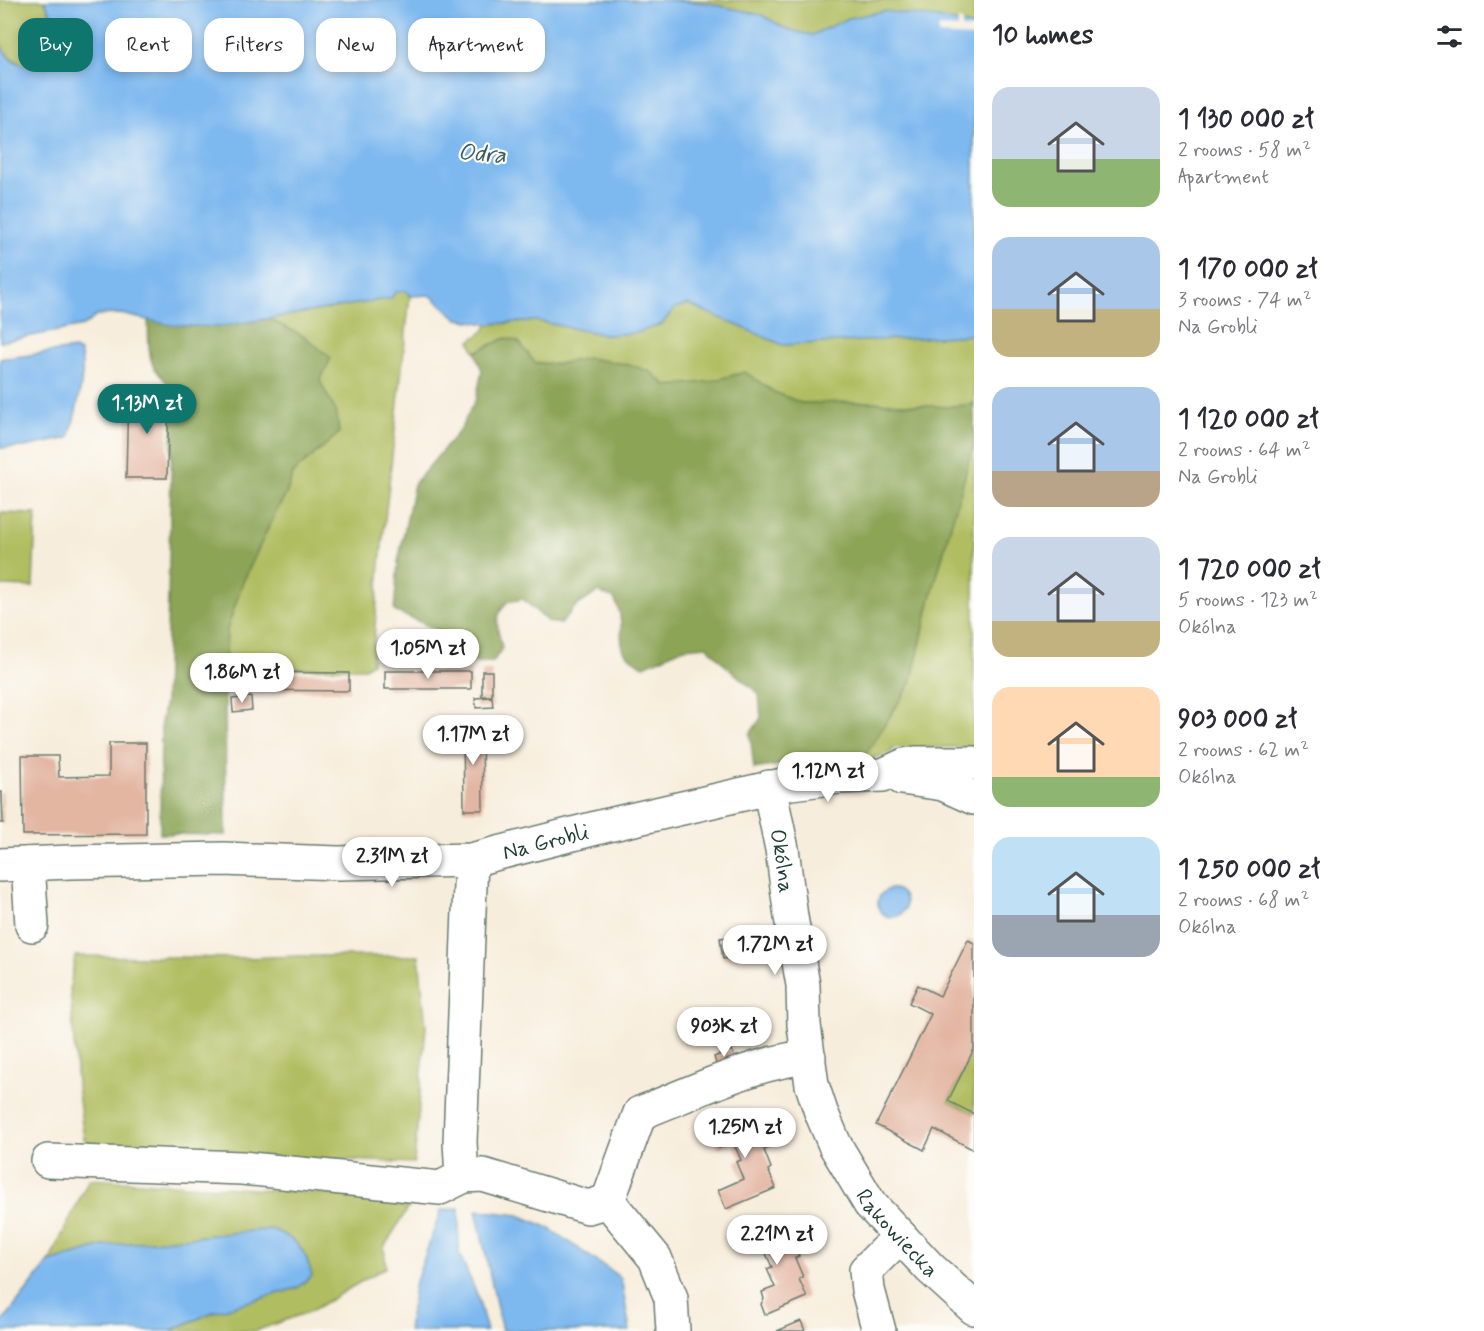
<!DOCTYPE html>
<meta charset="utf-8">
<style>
:root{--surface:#fff;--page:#f7f7f7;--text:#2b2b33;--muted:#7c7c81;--accent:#0f766e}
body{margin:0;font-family:Mynerve,sans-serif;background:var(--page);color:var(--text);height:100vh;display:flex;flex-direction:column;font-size:22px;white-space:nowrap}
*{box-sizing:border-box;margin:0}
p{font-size:20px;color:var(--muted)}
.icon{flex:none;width:33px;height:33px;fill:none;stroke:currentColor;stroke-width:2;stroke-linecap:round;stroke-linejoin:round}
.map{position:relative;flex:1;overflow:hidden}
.side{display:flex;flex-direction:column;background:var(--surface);width:510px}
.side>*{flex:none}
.banner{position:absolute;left:18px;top:18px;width:570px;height:54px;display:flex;gap:12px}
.price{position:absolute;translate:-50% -51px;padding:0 14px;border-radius:21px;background:#fff;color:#222;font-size:20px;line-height:39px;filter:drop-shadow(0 2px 3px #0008)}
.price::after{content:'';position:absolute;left:50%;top:36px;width:18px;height:14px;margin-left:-9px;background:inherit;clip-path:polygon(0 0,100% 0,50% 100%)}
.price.selected{background:var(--accent);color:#fff}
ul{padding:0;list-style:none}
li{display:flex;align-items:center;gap:18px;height:150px;padding:0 18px}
li span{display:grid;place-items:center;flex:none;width:168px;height:120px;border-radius:18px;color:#555}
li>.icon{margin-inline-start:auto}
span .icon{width:72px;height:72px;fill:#fffc;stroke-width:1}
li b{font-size:26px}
h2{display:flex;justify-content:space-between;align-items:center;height:72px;padding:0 18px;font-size:26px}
.tag{padding:0 21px;border-radius:18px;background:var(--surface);box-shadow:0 3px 9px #0003;font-size:21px;line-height:54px}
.tag.selected{background:var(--accent);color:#fff}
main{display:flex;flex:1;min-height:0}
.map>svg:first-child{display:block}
.green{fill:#b0bd60;stroke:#687d4a;stroke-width:1.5}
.forest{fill:#8ca456;stroke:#567045;stroke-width:1.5}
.water{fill:#7db8ef;stroke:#4e7a92;stroke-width:1.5}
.pier{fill:#f7eddc}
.building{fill:#e3b6a2}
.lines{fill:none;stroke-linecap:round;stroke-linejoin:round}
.minor-casing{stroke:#6b7b6f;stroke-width:36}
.minor{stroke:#fff;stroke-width:33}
.labels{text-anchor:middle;stroke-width:4.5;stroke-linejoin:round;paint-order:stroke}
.street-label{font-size:22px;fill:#1f3d34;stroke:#fdfcf7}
.water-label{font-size:24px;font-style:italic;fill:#365c63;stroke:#fdfcf7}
</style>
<main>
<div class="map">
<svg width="974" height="1331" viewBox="0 0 974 1331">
<rect width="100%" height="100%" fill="#fdfcf7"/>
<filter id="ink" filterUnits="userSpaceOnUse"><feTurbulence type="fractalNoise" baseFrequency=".0167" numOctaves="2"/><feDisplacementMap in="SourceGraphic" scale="12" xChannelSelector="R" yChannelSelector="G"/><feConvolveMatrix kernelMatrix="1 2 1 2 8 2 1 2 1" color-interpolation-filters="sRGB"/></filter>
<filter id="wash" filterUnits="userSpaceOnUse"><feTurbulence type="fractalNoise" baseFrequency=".008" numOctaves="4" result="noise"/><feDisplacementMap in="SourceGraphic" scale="24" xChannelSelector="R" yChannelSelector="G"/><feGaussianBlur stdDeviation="1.35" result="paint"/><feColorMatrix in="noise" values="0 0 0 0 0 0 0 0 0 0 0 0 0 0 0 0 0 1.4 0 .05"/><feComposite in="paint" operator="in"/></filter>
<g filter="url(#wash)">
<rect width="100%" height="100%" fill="#f7eddc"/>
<g class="green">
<path d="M0,0h44c5,11 18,38 18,48 0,33 -57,19 -62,-6 0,-13 0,-29 0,-42z"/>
<polygon points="668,0 974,0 974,27 938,18 849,18 812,35 786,29 762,15"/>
<polygon points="406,291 410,296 380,564 372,663 365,668 225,669 227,630 242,584 276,511 286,495 293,473 339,433 336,412 319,381 305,337 269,319 391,298 395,292"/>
<polygon points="688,304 783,345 974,335 974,404 946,407 872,402 801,403 774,392 745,372 708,382 667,386 651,372 588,358 559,364 535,363 519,343 506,338 475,352 470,341 484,331 488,324 537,321 607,335 662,324 674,309"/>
<polygon points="974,443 974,747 892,748 892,752 874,758 863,759 911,683 932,593"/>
<polygon points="0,513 36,514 33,587 0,586"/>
<polygon points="75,956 247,958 297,956 419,956 426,1027 414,1163 100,1149 84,1139 77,1085 70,987"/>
<polygon points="974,1049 974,1114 948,1101"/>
<polygon points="89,1179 332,1194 409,1207 384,1247 386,1267 311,1311 255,1331 170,1331 213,1312 297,1288 272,1229 104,1246 49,1262"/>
</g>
<g class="forest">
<path d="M148,319l23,6 46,2 52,-8 36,18 26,21 -11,23 16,31 3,21 -46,40 -7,22 -10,16 -34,73 -15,46 -2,39 1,166 -66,-1 1,-111 4,-22 3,-103 5,-205c-5,-11 -11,-15 -18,-24 -8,-13 -6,-35 -7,-50z"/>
<path d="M506,338l13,4 16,21 24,1 29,-6 43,7 20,7 16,14 41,-4 37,-10 29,20 27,11 71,-1 74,5 28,-3v39l-42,150 -21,90 -48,76 -58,2 -51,8 -4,-35 11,-16 -2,-24 -33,-28 -19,-20 -23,2 -40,18c-32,-17 -19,-22 -24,-50 0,-6 -4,-13 -6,-18l-16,-6 -23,15 -14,17 -13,-2 -25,-23 -16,3c-15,18 -9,25 -5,46l-9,14 -46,1 -11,-34 -42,-18 4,-49 16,-78 46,-54 16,-31 6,-28 -7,-19z"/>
</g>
<g class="water">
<path d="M45,0h623l40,3 54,12 24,14 26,6 37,-17 35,-7 54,7 36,9v308l-191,10 -95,-41 -14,5 -12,15 -25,9 -30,2 -70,-14 -49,3 -30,-5 -28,-24 -20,1 -4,-5 -11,1 -3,6 -175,29 -46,-2 -51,-11 -22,1 -15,11 -83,16v-299c3,5 6,13 11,16 14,9 49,16 51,-9 1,-10 -13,-40 -17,-50z"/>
<path d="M74,349l6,3c7,20 -5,65 -11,86l-44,9 -25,1v-89z"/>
<circle cx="892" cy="903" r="14"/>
<polygon points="459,1208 459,1253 477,1294 487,1331 408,1331 414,1287 441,1210"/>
<polygon points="476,1210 519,1215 547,1227 621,1278 630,1331 502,1331"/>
<path d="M272,1229c27,12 33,19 40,47l-15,12 -84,24 -43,19h-170v-6l49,-63 55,-16z"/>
</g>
<polygon class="pier" points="958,20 962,21 962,28 974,29 974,37 938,35 939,27 958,28"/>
<g id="blocks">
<g class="building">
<polygon points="128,392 169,393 167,478 126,478"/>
<rect x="385" y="671" width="86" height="18"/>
<rect x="482" y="671" width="10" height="25"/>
<polygon points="235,672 349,673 349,691 235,690"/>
<polygon points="251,697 252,710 233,712 232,699"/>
<polygon points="492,697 493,707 476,708 475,698"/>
<polygon points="463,723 482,723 483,810 464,810"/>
<polygon points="109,743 146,743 146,834 23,835 22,756 58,756 59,777 109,776"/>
<polygon points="0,792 2,792 3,823 0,823"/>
<polygon points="739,936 741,957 723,959 720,938"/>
<polygon points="968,940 974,943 974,1049 948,1101 974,1114 974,1150 934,1129 924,1150 876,1125 931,1014 909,1003 918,985 940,996"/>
<polygon points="732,1050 735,1059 717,1066 714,1057"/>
<polygon points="749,1111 752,1120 756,1118 769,1148 764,1150 771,1168 768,1170 776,1188 726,1209 718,1190 743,1179 736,1162 741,1160 733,1142 719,1148 710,1127"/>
<polygon points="779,1220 787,1239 792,1237 799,1256 795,1258 803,1277 799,1279 807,1297 765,1315 761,1304 764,1299 762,1292 775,1287 767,1269 772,1267 764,1249 752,1254 750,1250 742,1249 738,1239"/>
<polygon points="801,1321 805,1331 777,1331"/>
</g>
</g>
</g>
<g filter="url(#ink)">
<use href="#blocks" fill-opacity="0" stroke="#6b7b6f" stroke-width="1.5"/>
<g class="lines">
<defs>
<g id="minor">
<polyline points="902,778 943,784 974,798"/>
<path id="s1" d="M769,787l13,62 9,68 12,68 1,40 8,60 9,27 14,33 35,59 60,64 44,40"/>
<polyline points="28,864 32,925"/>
<path id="s2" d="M0,865l70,-3 153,-3 115,4 133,-3 133,-34 187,-43 49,-6 43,-2 22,-10 11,-2h58"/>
<polyline points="48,1161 242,1168 440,1188 462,1177 460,1142 471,860"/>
<polyline points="462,1176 483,1175 588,1207 608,1201"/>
<path d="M608,1201l32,-88c50,-19 116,-52 169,-56"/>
<polyline points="608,1201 655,1258 671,1298 673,1331"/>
<polyline points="879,1331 868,1290 866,1270 900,1236"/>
</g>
</defs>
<use href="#minor" class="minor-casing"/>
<use href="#minor" class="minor"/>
</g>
</g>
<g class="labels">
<g class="street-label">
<text dy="8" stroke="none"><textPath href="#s2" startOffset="548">Na Grobli</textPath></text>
<text dy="8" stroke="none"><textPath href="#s1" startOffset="75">Okólna</textPath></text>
<text dy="8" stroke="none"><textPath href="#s1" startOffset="474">Rakowiecka</textPath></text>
</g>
<g class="water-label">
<text transform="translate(482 153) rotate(4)" y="8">Odra</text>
</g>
</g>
</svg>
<b class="price selected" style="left:147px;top:435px">1.13M zł</b>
<b class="price" style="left:428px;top:680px">1.05M zł</b>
<b class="price" style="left:242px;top:704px">1.86M zł</b>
<b class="price" style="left:473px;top:766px">1.17M zł</b>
<b class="price" style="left:828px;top:803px">1.12M zł</b>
<b class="price" style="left:392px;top:888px">2.31M zł</b>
<b class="price" style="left:775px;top:976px">1.72M zł</b>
<b class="price" style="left:724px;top:1058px">903K zł</b>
<b class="price" style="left:745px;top:1159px">1.25M zł</b>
<b class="price" style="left:777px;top:1266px">2.21M zł</b>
<div class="banner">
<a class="tag selected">Buy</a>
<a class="tag">Rent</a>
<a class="tag">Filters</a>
<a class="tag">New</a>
<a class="tag">Apartment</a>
</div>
</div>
<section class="side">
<h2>10 homes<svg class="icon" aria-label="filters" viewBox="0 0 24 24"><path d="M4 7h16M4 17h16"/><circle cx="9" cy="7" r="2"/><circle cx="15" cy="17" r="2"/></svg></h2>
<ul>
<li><span style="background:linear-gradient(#c9d6e8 60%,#8fb573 0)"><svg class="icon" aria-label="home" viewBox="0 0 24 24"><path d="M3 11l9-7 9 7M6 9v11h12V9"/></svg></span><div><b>1 130 000 zł</b><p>2 rooms · 58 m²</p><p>Apartment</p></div></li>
<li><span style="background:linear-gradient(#a9c7e8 60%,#c2b280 0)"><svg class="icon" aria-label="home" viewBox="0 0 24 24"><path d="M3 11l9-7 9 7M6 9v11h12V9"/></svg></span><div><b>1 170 000 zł</b><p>3 rooms · 74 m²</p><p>Na Grobli</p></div></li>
<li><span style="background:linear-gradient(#a9c7e8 70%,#b9a48a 0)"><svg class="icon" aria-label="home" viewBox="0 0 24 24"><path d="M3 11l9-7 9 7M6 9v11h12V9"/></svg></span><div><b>1 120 000 zł</b><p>2 rooms · 64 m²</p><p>Na Grobli</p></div></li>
<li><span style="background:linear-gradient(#c9d6e8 70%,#c2b280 0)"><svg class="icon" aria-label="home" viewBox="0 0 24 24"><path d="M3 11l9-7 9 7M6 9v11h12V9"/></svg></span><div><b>1 720 000 zł</b><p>5 rooms · 123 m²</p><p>Okólna</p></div></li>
<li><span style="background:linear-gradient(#ffd9b3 75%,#8fb573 0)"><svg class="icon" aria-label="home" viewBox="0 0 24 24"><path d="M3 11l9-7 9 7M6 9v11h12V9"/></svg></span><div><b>903 000 zł</b><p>2 rooms · 62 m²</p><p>Okólna</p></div></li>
<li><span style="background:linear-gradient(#bfe0f5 65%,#9aa5b1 0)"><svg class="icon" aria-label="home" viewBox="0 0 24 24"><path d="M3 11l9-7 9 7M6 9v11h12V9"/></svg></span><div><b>1 250 000 zł</b><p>2 rooms · 68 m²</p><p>Okólna</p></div></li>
</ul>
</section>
</main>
